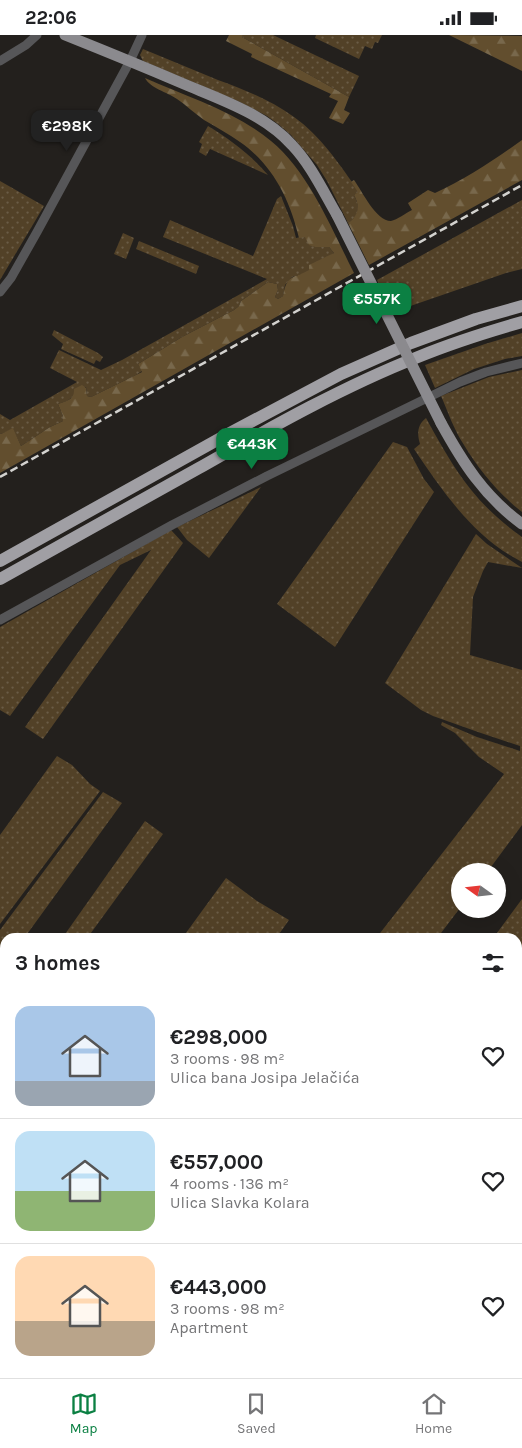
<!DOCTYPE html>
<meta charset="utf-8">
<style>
:root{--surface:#fff;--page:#f2f2f2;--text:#202124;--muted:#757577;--line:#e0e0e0;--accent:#0b8043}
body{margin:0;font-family:Karla,sans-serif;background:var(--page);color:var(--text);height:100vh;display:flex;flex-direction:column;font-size:19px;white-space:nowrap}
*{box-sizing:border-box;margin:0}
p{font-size:16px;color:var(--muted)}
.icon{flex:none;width:28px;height:28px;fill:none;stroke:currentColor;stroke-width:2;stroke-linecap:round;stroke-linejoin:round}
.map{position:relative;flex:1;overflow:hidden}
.drawer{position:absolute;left:0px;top:898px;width:522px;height:446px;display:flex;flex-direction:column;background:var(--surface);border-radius:15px 15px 0 0;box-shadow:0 5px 20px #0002}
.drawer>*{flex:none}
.needle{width:32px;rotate:285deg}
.buttons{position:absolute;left:451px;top:828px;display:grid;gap:10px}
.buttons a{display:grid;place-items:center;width:55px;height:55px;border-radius:50%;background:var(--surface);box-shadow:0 5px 20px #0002;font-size:25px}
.price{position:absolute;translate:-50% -42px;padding:0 11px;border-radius:10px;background:var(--accent);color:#fff;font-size:16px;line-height:32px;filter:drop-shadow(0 1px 2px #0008)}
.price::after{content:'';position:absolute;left:50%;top:30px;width:15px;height:11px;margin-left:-8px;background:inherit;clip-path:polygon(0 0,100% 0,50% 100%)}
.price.current{background:#222;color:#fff}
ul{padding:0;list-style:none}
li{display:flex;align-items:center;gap:15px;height:125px;padding:0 15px}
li+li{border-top:1px solid var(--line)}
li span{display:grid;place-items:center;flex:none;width:140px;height:100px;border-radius:15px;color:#555}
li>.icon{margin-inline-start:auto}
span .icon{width:60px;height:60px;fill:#fffc;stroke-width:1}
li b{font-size:21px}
h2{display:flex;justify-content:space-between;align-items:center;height:60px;padding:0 15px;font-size:21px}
.status{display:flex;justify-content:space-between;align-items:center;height:35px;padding:0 25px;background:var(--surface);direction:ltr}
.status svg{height:14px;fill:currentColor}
.tabs{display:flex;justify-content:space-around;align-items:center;height:70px;border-top:1px solid var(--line);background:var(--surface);font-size:14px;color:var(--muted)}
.tabs a{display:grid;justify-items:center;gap:2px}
.tabs .current{color:var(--accent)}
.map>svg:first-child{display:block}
.green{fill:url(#green-dots)}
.forest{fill:url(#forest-firs)}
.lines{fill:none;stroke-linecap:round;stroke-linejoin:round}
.minor{stroke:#565658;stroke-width:9}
.major{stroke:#8b8a8e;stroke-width:11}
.highway{stroke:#a09fa4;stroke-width:12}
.rail{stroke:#d3d2cf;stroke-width:2.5;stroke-dasharray:8 4;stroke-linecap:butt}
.major-bridge{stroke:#8b8a8e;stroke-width:11}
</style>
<div class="status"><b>22:06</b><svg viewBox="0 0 49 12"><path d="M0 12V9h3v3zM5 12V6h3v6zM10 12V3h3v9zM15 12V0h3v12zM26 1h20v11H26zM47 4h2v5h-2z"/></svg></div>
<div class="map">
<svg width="522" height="1343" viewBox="0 0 522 1343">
<defs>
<pattern id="green-dots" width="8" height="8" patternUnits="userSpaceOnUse" patternTransform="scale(1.25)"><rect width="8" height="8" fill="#524127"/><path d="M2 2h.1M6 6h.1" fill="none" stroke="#6b5c46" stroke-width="1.8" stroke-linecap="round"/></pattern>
<pattern id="forest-firs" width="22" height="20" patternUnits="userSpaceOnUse" patternTransform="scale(1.25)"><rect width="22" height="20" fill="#624e2e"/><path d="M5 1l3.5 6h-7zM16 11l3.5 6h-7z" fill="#78684c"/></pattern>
</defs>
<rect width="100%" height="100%" fill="#23201d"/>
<g class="green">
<polygon points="243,0 273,0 359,41 349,62 242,2"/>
<polygon points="316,0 382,0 378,8 375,7 372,14 365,11 359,24 315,3"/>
<path d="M143,14c25,10 50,21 75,31 27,10 53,20 76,37 27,19 46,48 65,75l-5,3c6,12 6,20 -6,28l-21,-42 -10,-16 -26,-30 -13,-11 -11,-8 -27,-14 -97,-41 -3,-6z"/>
<path d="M208,91c23,14 43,29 60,49l-58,-26 -4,7 -7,-4 3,-8 -3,-2z"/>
<polygon points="0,146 44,171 0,245"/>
<polygon points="281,161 293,191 296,203 305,201 315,212 329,212 334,218 306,238 292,242 285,250 283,261 278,264 275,262 278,255 277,249 268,247 241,266 239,271 234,275 182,302 138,329 142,336 136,340 91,362 87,361 86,352 67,366 58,369 63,381 63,386 50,392 21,411 13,394 1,399 0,398 0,379 10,385 77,347 50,333 59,315 101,335 122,325 267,244 163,202 170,185 253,221 277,164"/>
<polygon points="522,165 522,234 506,238 393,277 377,245"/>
<polygon points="123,198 134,203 126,224 114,219"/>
<polygon points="139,206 199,231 196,239 136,214"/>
<polygon points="54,295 98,318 103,322 100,327 96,325 94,329 61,314 63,309 52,300"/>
<polygon points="522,298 522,321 505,324 474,334 435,353 425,330 485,309"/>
<path d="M522,335v142c-23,-18 -43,-42 -58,-67 -10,-15 -16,-33 -23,-49l48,-19z"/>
<path d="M426,383c28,51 48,85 96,119v25c-48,-24 -79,-70 -108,-113l6,-5c-3,-10 -3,-19 6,-26z"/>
<polygon points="393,407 407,412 424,444 434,457 335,612 277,569"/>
<polygon points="261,452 209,523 187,505 177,492"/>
<polygon points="171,495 183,508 43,704 25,692 151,515 120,530 10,681 0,675 0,592"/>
<polygon points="476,499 487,509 522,533 488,527 483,536 473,562 470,620 522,635 522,790 488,836 460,836 460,873 438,902 377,902 504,739 479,722 455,698 441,690 442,687 477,702 520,716 520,711 478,697 433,681 421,675 385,648"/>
<polygon points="57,721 72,730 90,749 100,756 0,889 0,800"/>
<polygon points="103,757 122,768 25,902 5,902 5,929 0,936 0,895"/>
<polygon points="145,786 163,799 88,902 63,902"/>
<polygon points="226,843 257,866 289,885 277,902 183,902"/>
<polygon points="522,864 522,1049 518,1046 518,902 494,902"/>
<polygon points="518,1051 522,1054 522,1158 518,1161"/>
</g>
<g class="forest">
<polygon points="229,0 243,0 242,2 349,62 344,75 350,78 343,89 329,83 338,66 329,62 331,59 251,22 252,19 226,6"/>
<polygon points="449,0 522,1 522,36"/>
<path d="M145,43c42,19 90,33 126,63 38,31 61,89 83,132l-354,200v-40l1,1 12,-6 8,18 29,-19 13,-6v-5l-5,-12c8,-3 17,-4 16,-15l8,-4 4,3 1,8 4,1 51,-25 -4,-8 44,-27 52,-27 5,-4 2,-5 27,-19 9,2 1,6 -3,7 3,2 5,-3c4,-23 11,-17 26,-26v-5l25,-12 -5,-6h-14l-6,-2 -4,-8 -6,1c-9,-38 -26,-73 -59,-96 -11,-8 -24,-15 -36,-22 -10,-7 -18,-15 -27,-21 -10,-7 -27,-11 -32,-21z"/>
<path d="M522,105v40l-153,85 -21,-42c11,-8 12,-17 6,-28l4,-3 -7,-10 3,-2c8,11 22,41 37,41 6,-1 15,-8 21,-11l-4,-7 20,-13 7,3c31,-14 59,-33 87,-53z"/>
</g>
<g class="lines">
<g class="minor">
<polyline points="0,26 26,10 37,0"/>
<polyline points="0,257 11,243 37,197 130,26 142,0"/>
<polyline points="0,585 172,490 267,441 460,347 486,337 522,328"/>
</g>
<g class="major">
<path d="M65,0c40,16 79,32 119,49 38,16 80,30 108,61 19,20 31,46 45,70"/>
<path d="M441,388c22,40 43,73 81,101"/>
</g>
<g class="highway">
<polyline points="0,526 228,399 341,339 411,308 476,284 522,271"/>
<path d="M0,544c66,-37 132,-74 199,-111 71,-40 143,-81 219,-111 34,-14 69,-25 104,-35"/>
</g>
<polyline class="rail" points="0,442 522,150"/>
<polyline class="major-bridge" points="337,180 441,388"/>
</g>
</svg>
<div class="buttons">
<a><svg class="needle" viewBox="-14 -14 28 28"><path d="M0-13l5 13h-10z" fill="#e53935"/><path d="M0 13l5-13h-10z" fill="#757577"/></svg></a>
</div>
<b class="price current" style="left:67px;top:117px">€298K</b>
<b class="price" style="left:377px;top:290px">€557K</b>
<b class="price" style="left:252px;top:435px">€443K</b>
<section class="drawer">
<h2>3 homes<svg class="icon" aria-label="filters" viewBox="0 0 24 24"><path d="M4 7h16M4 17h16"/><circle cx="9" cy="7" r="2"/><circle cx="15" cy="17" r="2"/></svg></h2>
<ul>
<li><span style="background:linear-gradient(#a9c7e8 75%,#9aa5b1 0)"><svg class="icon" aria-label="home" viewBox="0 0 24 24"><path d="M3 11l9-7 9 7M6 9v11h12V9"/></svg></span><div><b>€298,000</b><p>3 rooms · 98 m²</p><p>Ulica bana Josipa Jelačića</p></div><svg class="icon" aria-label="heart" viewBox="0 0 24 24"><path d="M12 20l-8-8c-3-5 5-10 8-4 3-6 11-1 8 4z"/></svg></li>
<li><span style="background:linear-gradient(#bfe0f5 60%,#8fb573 0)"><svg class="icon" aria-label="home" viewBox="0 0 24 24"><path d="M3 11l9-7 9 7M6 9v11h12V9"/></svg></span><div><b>€557,000</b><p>4 rooms · 136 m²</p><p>Ulica Slavka Kolara</p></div><svg class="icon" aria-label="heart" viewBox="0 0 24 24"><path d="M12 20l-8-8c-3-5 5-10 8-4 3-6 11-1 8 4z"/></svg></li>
<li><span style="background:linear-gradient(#ffd9b3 65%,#b9a48a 0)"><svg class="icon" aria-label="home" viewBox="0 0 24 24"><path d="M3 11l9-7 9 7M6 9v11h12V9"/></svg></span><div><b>€443,000</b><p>3 rooms · 98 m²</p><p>Apartment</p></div><svg class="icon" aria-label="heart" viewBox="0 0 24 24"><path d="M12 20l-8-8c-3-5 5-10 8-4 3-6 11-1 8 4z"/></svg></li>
</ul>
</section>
</div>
<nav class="tabs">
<a class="current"><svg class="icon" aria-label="map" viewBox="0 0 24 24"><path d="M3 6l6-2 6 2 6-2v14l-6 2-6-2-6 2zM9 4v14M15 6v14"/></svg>Map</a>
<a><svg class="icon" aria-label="saved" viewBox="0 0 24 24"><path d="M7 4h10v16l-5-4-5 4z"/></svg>Saved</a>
<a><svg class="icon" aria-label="home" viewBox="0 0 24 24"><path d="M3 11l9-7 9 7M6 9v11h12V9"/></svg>Home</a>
</nav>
